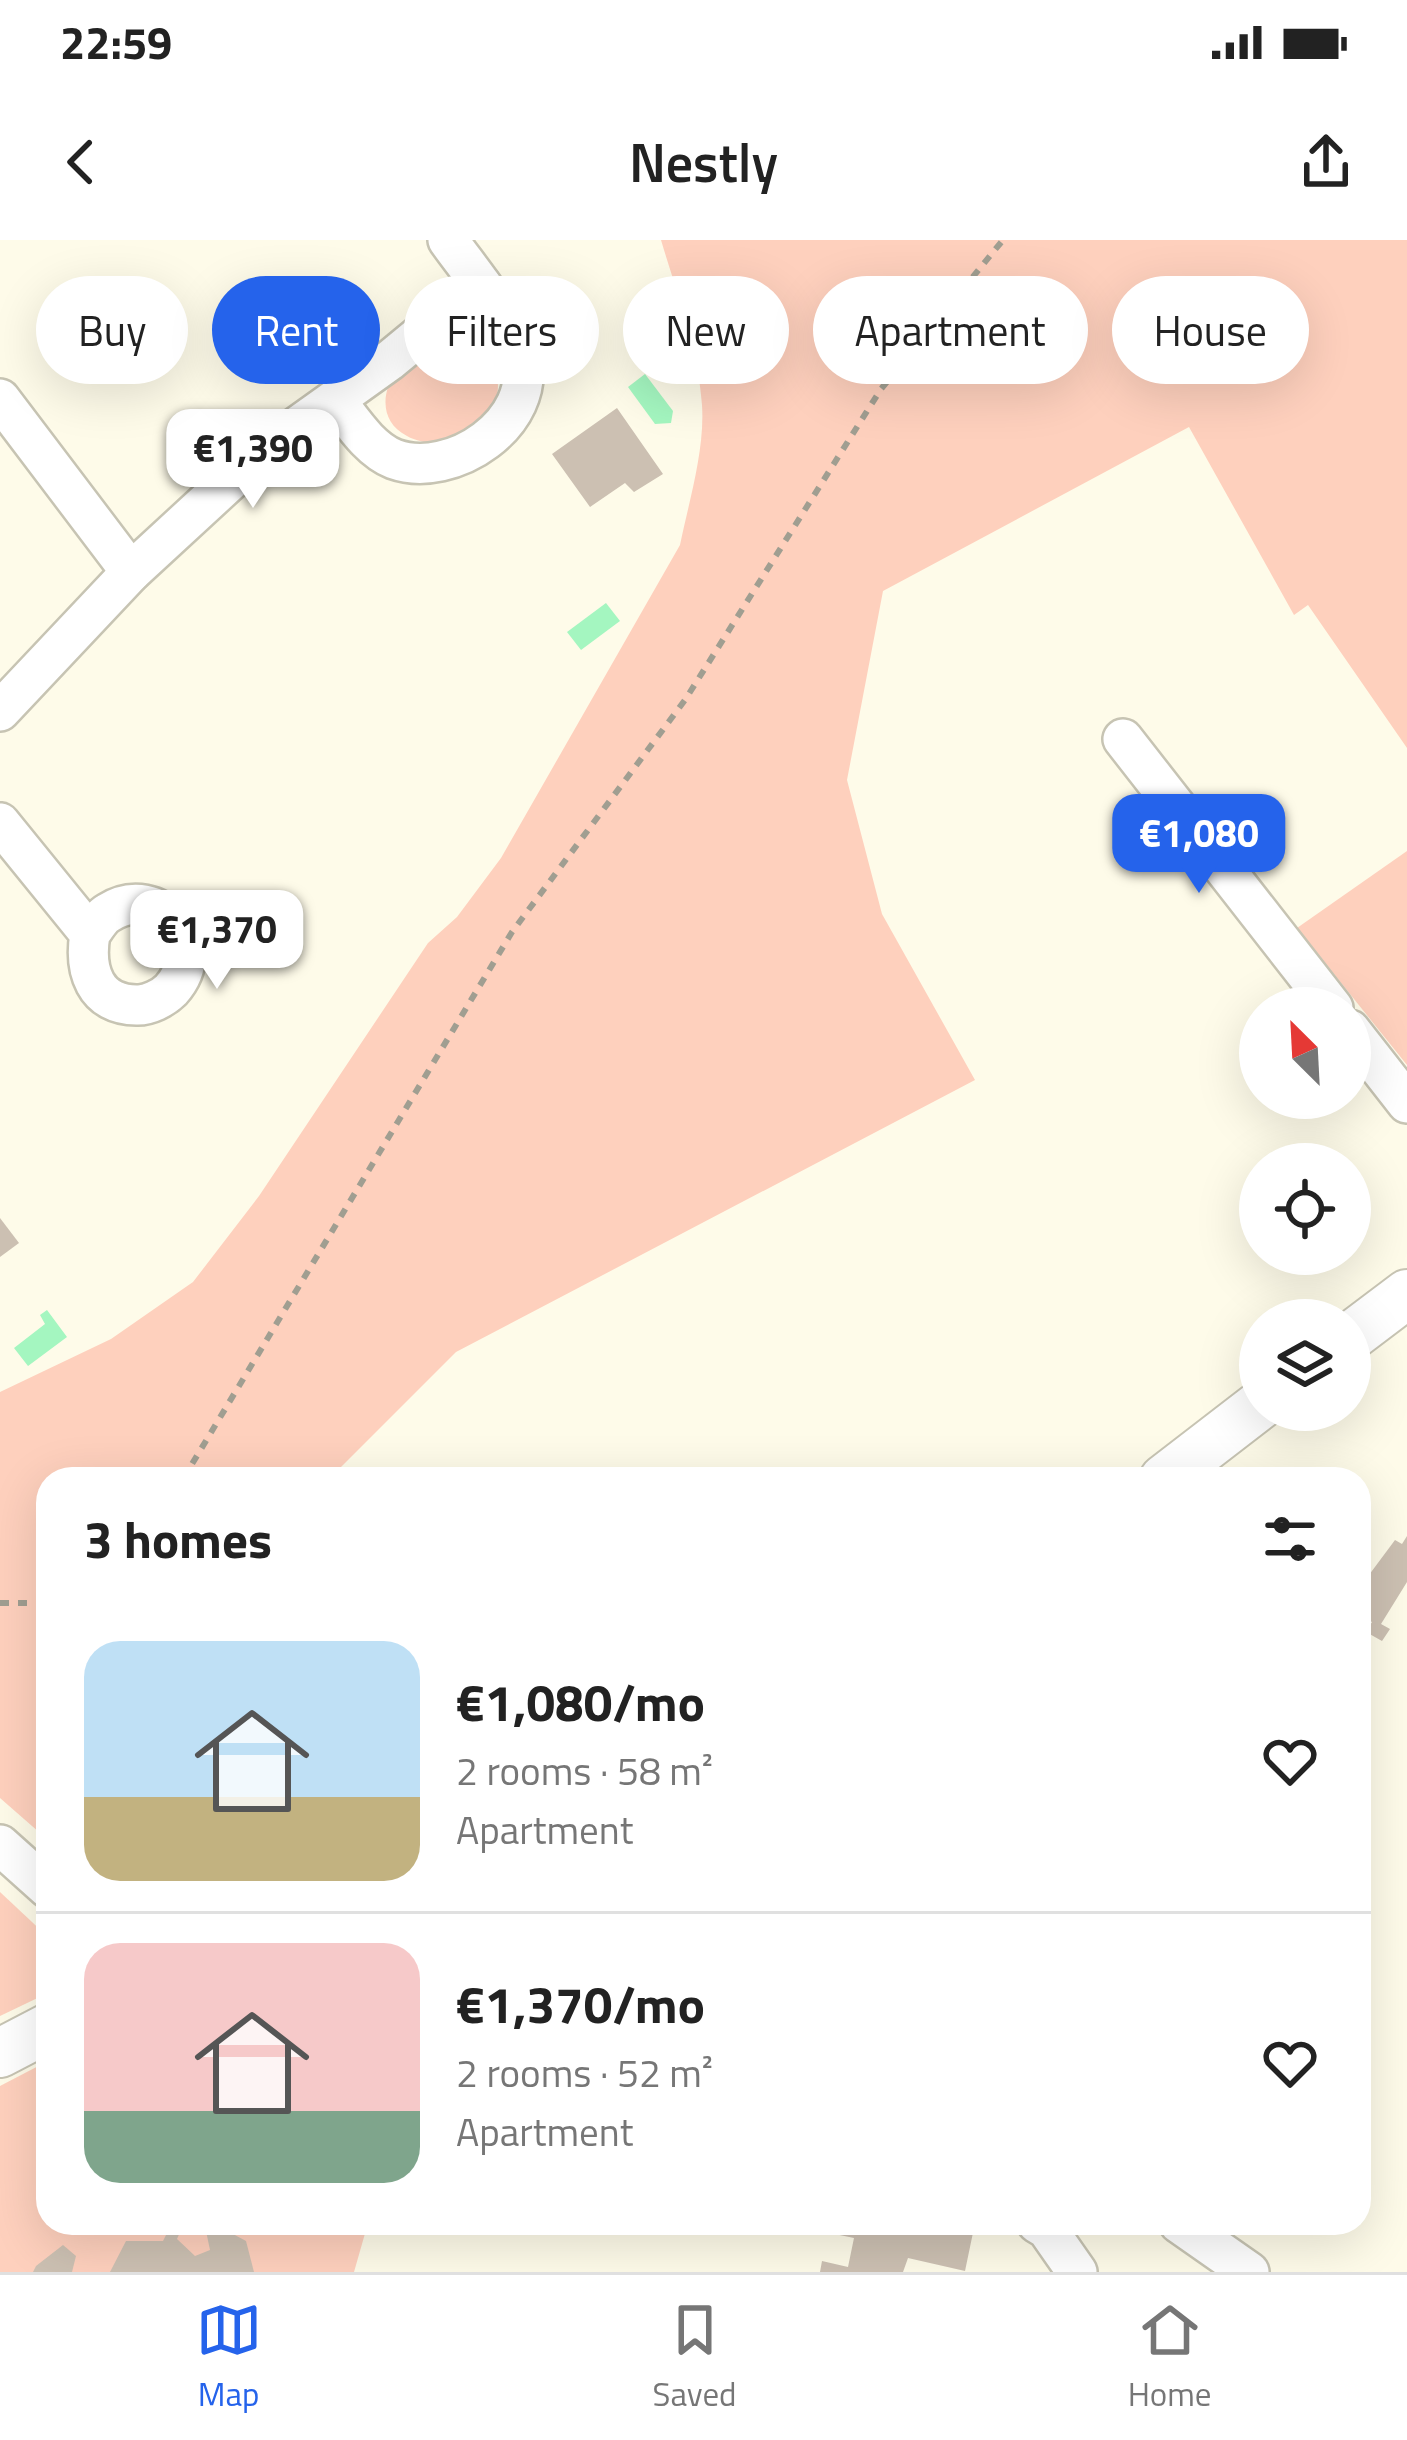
<!DOCTYPE html>
<meta charset="utf-8">
<style>
:root{--surface:#fff;--page:#f2f2f2;--text:#222;--muted:#767676;--line:#e0e0e0;--accent:#2563eb}
body{margin:0;font-family:"Titillium Web",sans-serif;background:var(--page);color:var(--text);height:100vh;display:flex;flex-direction:column;font-size:45px;white-space:nowrap}
*{box-sizing:border-box;margin:0}
p{font-size:39px;color:var(--muted)}
.icon{flex:none;width:66px;height:66px;fill:none;stroke:currentColor;stroke-width:2;stroke-linecap:round;stroke-linejoin:round}
.map{position:relative;flex:1;overflow:hidden}
.drawer{position:absolute;left:36px;top:1227px;width:1335px;height:768px;display:flex;flex-direction:column;background:var(--surface);border-radius:36px;box-shadow:0 12px 48px #0002}
.drawer>*{flex:none}
.guide{position:absolute;left:36px;top:36px;width:1335px;height:108px;display:flex;gap:24px}
.needle{width:78px;rotate:336deg}
.controls{position:absolute;left:1239px;top:747px;display:grid;gap:24px}
.controls a{display:grid;place-items:center;width:132px;height:132px;border-radius:50%;background:var(--surface);box-shadow:0 12px 48px #0002;font-size:60px}
.price{position:absolute;translate:-50% -102px;padding:0 27px;border-radius:24px;background:#fff;color:#222;font-size:39px;line-height:78px;filter:drop-shadow(0 3px 6px #0008)}
.price::after{content:'';position:absolute;left:50%;top:72px;width:36px;height:27px;margin-left:-18px;background:inherit;clip-path:polygon(0 0,100% 0,50% 100%)}
.price.active{background:var(--accent);color:#fff}
ul{padding:0;list-style:none}
li{display:flex;align-items:center;gap:36px;height:300px;padding:0 48px}
li+li{border-top:3px solid var(--line)}
li span{display:grid;place-items:center;flex:none;width:336px;height:240px;border-radius:36px;color:#555}
li>.icon{margin-inline-start:auto}
span .icon{width:144px;height:144px;fill:#fffc;stroke-width:1}
li b{font-size:51px}
h2{display:flex;justify-content:space-between;align-items:center;height:144px;padding:0 48px;font-size:51px}
.pill{padding:0 42px;border-radius:54px;background:var(--surface);box-shadow:0 12px 48px #0002;font-size:42px;line-height:108px}
.pill.active{background:var(--accent);color:#fff}
.status{display:flex;justify-content:space-between;align-items:center;height:84px;padding:0 60px;background:var(--surface);direction:ltr}
.status svg{height:33px;fill:currentColor}
header{display:flex;justify-content:space-between;align-items:center;height:156px;padding:0 48px;background:var(--surface);font-size:54px;font-weight:600}
.tab-bar{display:flex;justify-content:space-around;align-items:center;height:168px;border-top:3px solid var(--line);background:var(--surface);font-size:33px;color:var(--muted)}
.tab-bar a{display:grid;justify-items:center;gap:6px}
.tab-bar .active{color:var(--accent)}
.map>svg:first-child{display:block}
.green{fill:#fed0bd}
.water{fill:#a4f6c0}
.building{fill:#ccc0b2}
.lines{fill:none;stroke-linecap:round;stroke-linejoin:round}
.minor-casing{stroke:#c7c4b3;stroke-width:44}
.tertiary-casing{stroke:#c7c4b3;stroke-width:52}
.path{stroke:#a09e91;stroke-width:6;stroke-dasharray:9 9;stroke-linecap:butt}
.minor{stroke:#fff;stroke-width:39}
.tertiary{stroke:#fff;stroke-width:48}
</style>
<div class="status"><b>22:59</b><svg viewBox="0 0 49 12"><path d="M0 12V9h3v3zM5 12V6h3v6zM10 12V3h3v9zM15 12V0h3v12zM26 1h20v11H26zM47 4h2v5h-2z"/></svg></div>
<header><svg class="icon" aria-label="back" viewBox="0 0 24 24"><path d="M15 5l-7 7 7 7"/></svg>Nestly<svg class="icon" aria-label="share" viewBox="0 0 24 24"><path d="M12 15V3M7 8l5-5 5 5M5 13v7h14v-7"/></svg></header>
<div class="map">
<svg width="1407" height="2032" viewBox="0 0 1407 2032">
<rect width="100%" height="100%" fill="#fefbe9"/>
<g class="green">
<path d="M661,0h746v508l-99,-143 -14,10 -105,-188 -306,164 -36,189 35,134 93,166 -519,272 -127,127h-281v361l-48,-42v-406l111,-53 82,-57 66,-86 169,-253 29,-26 44,-59 179,-313c9,-44 25,-95 22,-140 -4,-57 -25,-111 -41,-165z"/>
<path d="M458,98c33,9 54,46 29,77 -12,15 -34,22 -51,30 -9,-3 -21,-4 -29,-9 -39,-20 -19,-70 13,-87 11,-6 25,-9 38,-11z"/>
<polygon points="1407,611 1407,825 1297,688"/>
<polygon points="0,1652 48,1697 48,1753 0,1776"/>
<polygon points="48,1821 48,1983 368,1983 354,2032 0,2032 0,1846"/>
</g>
<g class="water">
<polygon points="645,134 673,171 671,183 655,184 628,147"/>
<polygon points="606,363 620,381 581,410 567,392"/>
<polygon points="47,1070 67,1097 28,1126 14,1108 45,1084 40,1075"/>
</g>
<g class="building">
<polygon points="617,168 663,234 634,252 625,243 590,267 552,214"/>
<polygon points="0,978 19,1003 0,1017"/>
<polygon points="1407,1296 1407,1342 1381,1384 1390,1389 1382,1401 1366,1392 1372,1382 1359,1375 1362,1358 1359,1356 1359,1335 1366,1339 1395,1300 1402,1304"/>
<polygon points="172,1983 184,1983 177,1999 195,2016 210,2010 206,1991 220,1987 246,2001 254,2032 110,2032 126,2001 163,2001"/>
<polygon points="827,1983 975,1983 965,2031 908,2018 903,2032 820,2032 822,2021 848,2027 854,1998 825,1992"/>
<polygon points="63,2005 76,2016 72,2032 33,2032 36,2026"/>
</g>
<g class="lines">
<defs>
<g id="minor">
<polyline points="0,159 131,332"/>
<path d="M336,161c16,20 33,48 58,58 58,21 144,-37 127,-102 -9,-37 -51,-86 -73,-117"/>
<polyline points="0,471 131,332 259,214 389,121 481,45"/>
<polyline points="1123,499 1333,768"/>
<path d="M0,583l90,111c-6,35 4,72 48,71 11,0 25,-7 33,-15 41,-45 -13,-109 -63,-77 -7,4 -13,14 -18,21"/>
<polyline points="1350,790 1407,863"/>
<polyline points="0,1605 48,1648"/>
<polyline points="1037,1983 1047,1989 1077,2032"/>
<polyline points="1179,1983 1249,2032"/>
</g>
<g id="tertiary">
<polyline points="1350,1097 1407,1054"/>
<polyline points="1164,1239 1260,1165"/>
<polyline points="0,1813 48,1788"/>
</g>
</defs>
<use href="#minor" class="minor-casing"/>
<use href="#tertiary" class="tertiary-casing"/>
<g class="path">
<polyline points="183,1239 512,692 685,460 881,149 1003,0"/>
<polyline points="0,1363 48,1363"/>
</g>
<use href="#minor" class="minor"/>
<use href="#tertiary" class="tertiary"/>
</g>
</svg>
<div class="controls">
<a><svg class="needle" viewBox="-14 -14 28 28"><path d="M0-13l5 13h-10z" fill="#e53935"/><path d="M0 13l5-13h-10z" fill="#767676"/></svg></a>
<a><svg class="icon" aria-label="locate" viewBox="0 0 24 24"><circle cx="12" cy="12" r="6"/><path d="M12 2v4M12 18v4M2 12h4M18 12h4"/></svg></a>
<a><svg class="icon" aria-label="layers" viewBox="0 0 24 24"><path d="M12 4l9 5-9 5-9-5zM3 14l9 5 9-5"/></svg></a>
</div>
<b class="price" style="left:253px;top:271px">€1,390</b>
<b class="price active" style="left:1199px;top:656px">€1,080</b>
<b class="price" style="left:217px;top:752px">€1,370</b>
<div class="guide">
<a class="pill">Buy</a>
<a class="pill active">Rent</a>
<a class="pill">Filters</a>
<a class="pill">New</a>
<a class="pill">Apartment</a>
<a class="pill">House</a>
</div>
<section class="drawer">
<h2>3 homes<svg class="icon" aria-label="filters" viewBox="0 0 24 24"><path d="M4 7h16M4 17h16"/><circle cx="9" cy="7" r="2"/><circle cx="15" cy="17" r="2"/></svg></h2>
<ul>
<li><span style="background:linear-gradient(#bfe0f5 65%,#c2b280 0)"><svg class="icon" aria-label="home" viewBox="0 0 24 24"><path d="M3 11l9-7 9 7M6 9v11h12V9"/></svg></span><div><b>€1,080/mo</b><p>2 rooms · 58 m²</p><p>Apartment</p></div><svg class="icon" aria-label="heart" viewBox="0 0 24 24"><path d="M12 20l-8-8c-3-5 5-10 8-4 3-6 11-1 8 4z"/></svg></li>
<li><span style="background:linear-gradient(#f6c9c9 70%,#7fa58c 0)"><svg class="icon" aria-label="home" viewBox="0 0 24 24"><path d="M3 11l9-7 9 7M6 9v11h12V9"/></svg></span><div><b>€1,370/mo</b><p>2 rooms · 52 m²</p><p>Apartment</p></div><svg class="icon" aria-label="heart" viewBox="0 0 24 24"><path d="M12 20l-8-8c-3-5 5-10 8-4 3-6 11-1 8 4z"/></svg></li>
</ul>
</section>
</div>
<nav class="tab-bar">
<a class="active"><svg class="icon" aria-label="map" viewBox="0 0 24 24"><path d="M3 6l6-2 6 2 6-2v14l-6 2-6-2-6 2zM9 4v14M15 6v14"/></svg>Map</a>
<a><svg class="icon" aria-label="saved" viewBox="0 0 24 24"><path d="M7 4h10v16l-5-4-5 4z"/></svg>Saved</a>
<a><svg class="icon" aria-label="home" viewBox="0 0 24 24"><path d="M3 11l9-7 9 7M6 9v11h12V9"/></svg>Home</a>
</nav>
